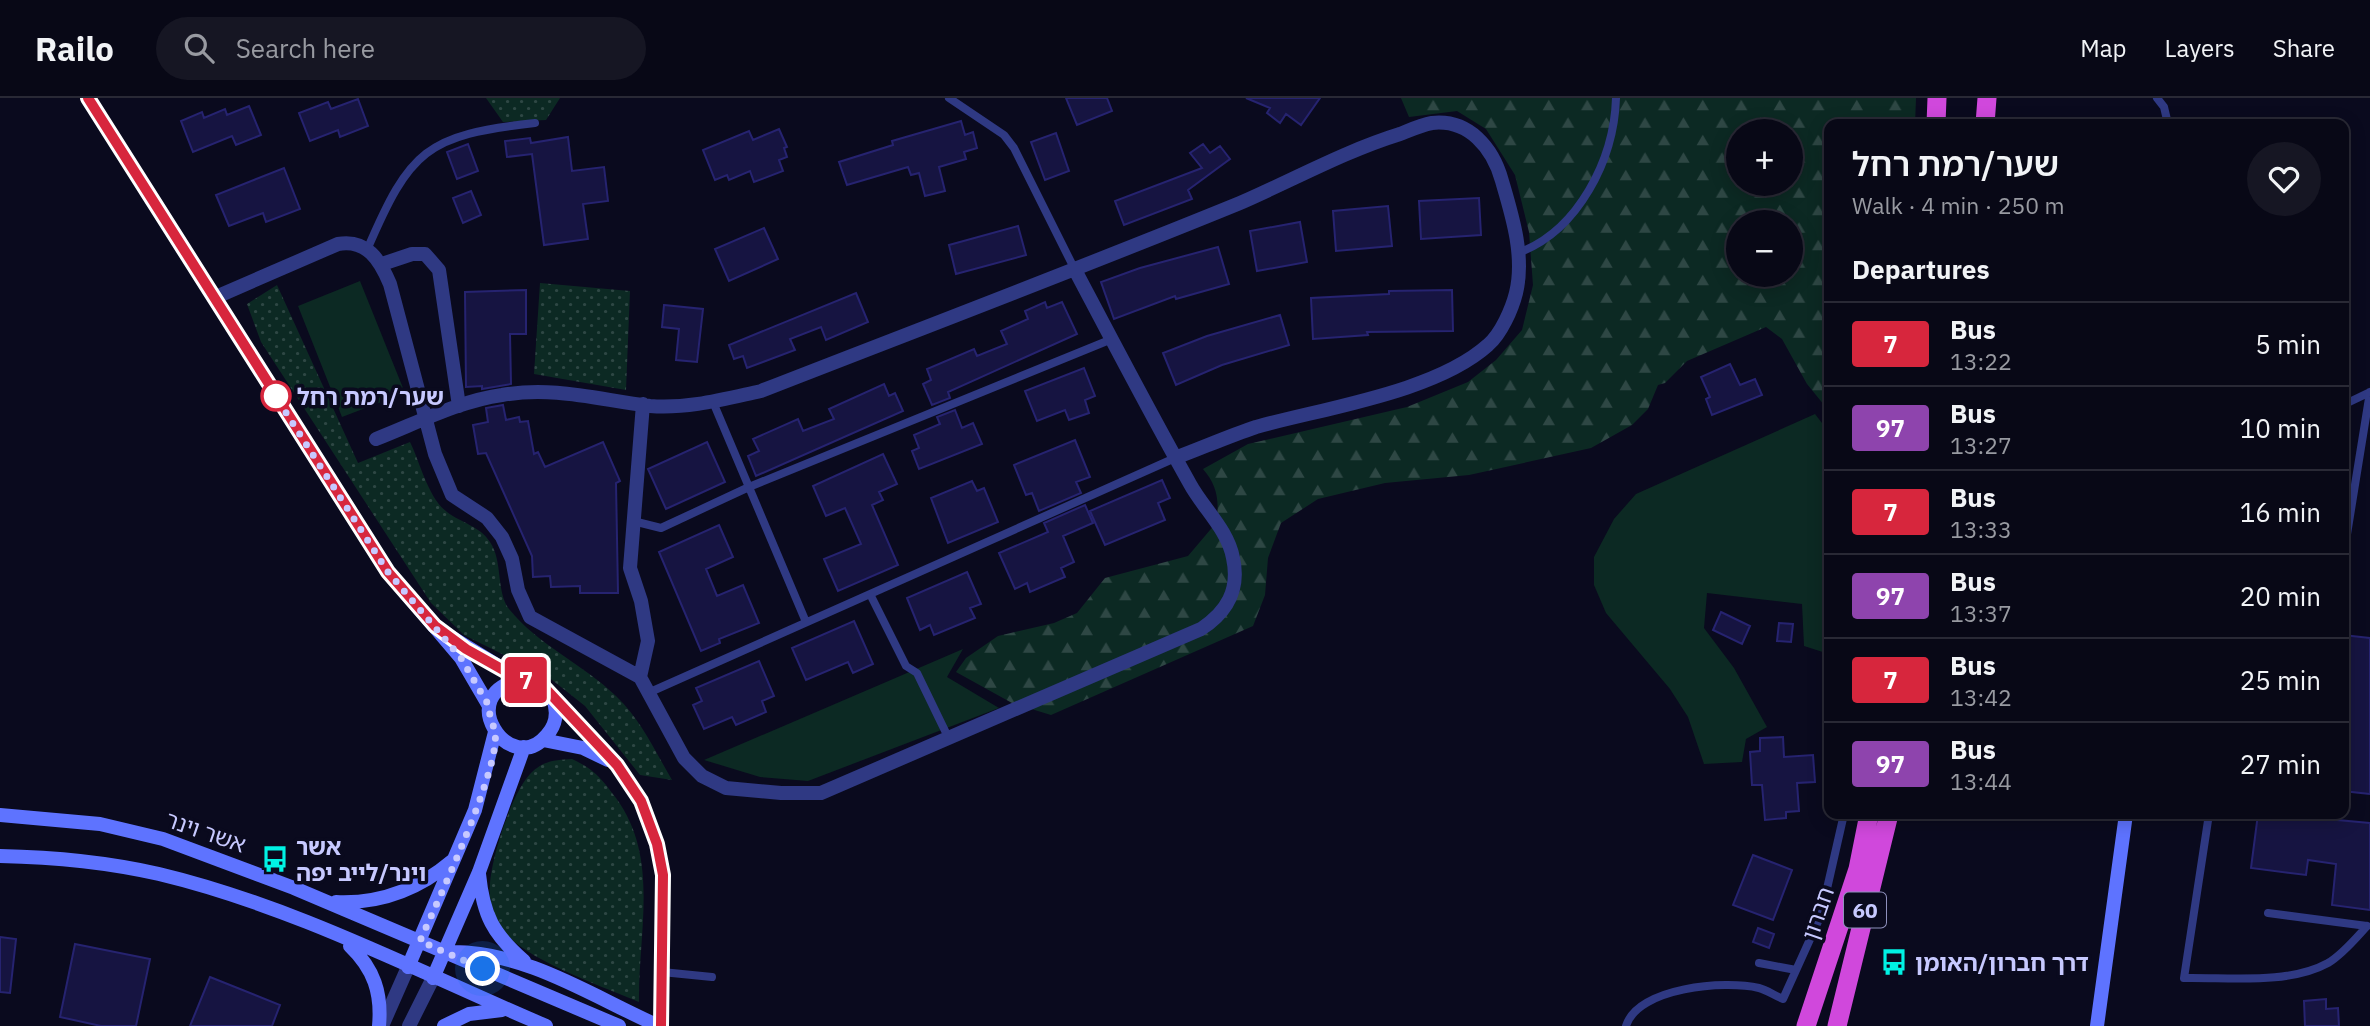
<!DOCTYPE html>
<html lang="en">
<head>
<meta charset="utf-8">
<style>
  body { margin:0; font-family:"IBM Plex Sans","Noto Sans Hebrew",sans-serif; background:#161623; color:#f1f3f6; height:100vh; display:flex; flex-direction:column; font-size:26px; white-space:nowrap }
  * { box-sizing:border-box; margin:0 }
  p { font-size:23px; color:#989aa1 }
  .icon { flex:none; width:38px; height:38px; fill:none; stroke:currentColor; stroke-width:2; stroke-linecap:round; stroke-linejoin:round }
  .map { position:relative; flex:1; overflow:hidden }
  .drawer { position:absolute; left:1824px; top:21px; width:525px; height:700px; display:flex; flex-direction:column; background:#080816; border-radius:14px; box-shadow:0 4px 18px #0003,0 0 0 2px #292935 }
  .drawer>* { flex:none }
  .badge { padding:0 14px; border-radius:5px; font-size:24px; line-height:46px }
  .buttons { position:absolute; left:1726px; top:21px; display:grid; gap:14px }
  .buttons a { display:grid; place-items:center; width:77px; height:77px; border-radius:50%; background:#080816; box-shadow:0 4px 18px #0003,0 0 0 2px #292935; font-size:35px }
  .you { position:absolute; width:35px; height:35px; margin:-18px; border:5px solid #fff; border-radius:50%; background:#1a73e8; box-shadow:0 0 0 10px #1a73e833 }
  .map>.badge { position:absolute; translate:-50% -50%; box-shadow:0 0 0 4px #fff }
  h2 { padding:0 28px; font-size:26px; line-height:63px }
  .round { display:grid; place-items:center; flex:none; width:74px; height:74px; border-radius:37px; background:#161623 }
  .summary { display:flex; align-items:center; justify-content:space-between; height:119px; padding:0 28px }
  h1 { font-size:33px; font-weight:600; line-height:52px }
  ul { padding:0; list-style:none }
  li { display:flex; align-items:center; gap:21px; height:84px; padding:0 28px; border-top:2px solid #292935 }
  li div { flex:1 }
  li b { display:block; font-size:26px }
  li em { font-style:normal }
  li .badge { min-width:77px; font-weight:700; text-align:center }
  header { display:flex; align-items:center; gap:42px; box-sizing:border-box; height:98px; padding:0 35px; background:#080816; border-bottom:2px solid #292935 }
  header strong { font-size:33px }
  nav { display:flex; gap:38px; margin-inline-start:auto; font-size:24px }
  .search { width:490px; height:63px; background:#161623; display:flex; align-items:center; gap:18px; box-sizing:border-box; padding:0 24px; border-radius:38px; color:#989aa1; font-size:26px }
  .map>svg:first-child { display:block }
</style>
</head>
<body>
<header>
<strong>Railo</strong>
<div class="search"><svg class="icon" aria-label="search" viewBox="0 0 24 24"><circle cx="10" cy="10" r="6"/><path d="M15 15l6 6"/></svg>Search here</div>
<nav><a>Map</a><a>Layers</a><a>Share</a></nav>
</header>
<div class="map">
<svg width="2370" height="928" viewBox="0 0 2370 928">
  <defs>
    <pattern id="forest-firs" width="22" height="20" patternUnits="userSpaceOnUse" patternTransform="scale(1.75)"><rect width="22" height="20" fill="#0c2923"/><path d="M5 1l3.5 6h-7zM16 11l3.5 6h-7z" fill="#2e4744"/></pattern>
    <pattern id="park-dots" width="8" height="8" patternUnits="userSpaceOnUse" patternTransform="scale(1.75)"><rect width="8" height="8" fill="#0c2923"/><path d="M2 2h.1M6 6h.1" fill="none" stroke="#2e4744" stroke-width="1.8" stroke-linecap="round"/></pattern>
  </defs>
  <rect width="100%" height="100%" fill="#0a0a1e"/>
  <path fill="#0c2923" d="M 360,183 L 405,295 L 342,319 L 298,208 Z
    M 1815,316 L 1829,334 L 1829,556 L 1804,548 L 1802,506 L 1707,495 L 1704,530 L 1734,570 L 1767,629 L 1746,641 L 1742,664 L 1704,666 L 1688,619 L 1670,591 L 1606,515 L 1594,487 L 1594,459 L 1614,421 L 1636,396 Z
    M 963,551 L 947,579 L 999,610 L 808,683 L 760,679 L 704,662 Z"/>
  <path fill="url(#forest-firs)" fill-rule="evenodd" d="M 1401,0 L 1916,0 L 1915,26 L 1829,26 L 1829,313 L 1807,286 L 1782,241 L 1766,229 L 1687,263 L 1665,285 L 1658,287 L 1648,311 L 1632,327 L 1591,350 L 1469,377 L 1385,385 L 1318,401 L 1281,425 L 1268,460 L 1265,497 L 1253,528 L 1051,617 L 1012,605 L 956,574 L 966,560 L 998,538 L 1054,525 L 1077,515 L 1105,480 L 1188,458 L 1216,425 C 1220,403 1217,387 1203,371 L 1248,346 L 1407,309 L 1468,284 L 1496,262 L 1522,232 L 1533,187 L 1529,134 L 1515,77 L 1486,31 L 1457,13 L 1409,19 ZM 1738,33 L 1790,33 L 1790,86 L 1738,86 ZM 1738,124 L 1790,124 L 1790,177 L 1738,177 Z"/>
  <path fill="url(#park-dots)" d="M 486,0 L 560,0 L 546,22 L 503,24 Z
    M 540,185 L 630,193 L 626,292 L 534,276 Z
    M 277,187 L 358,365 L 410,344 C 420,364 428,400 447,414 C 461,425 480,428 490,444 C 503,463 496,494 509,511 C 538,547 583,566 616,598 C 641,622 655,653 672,682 L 640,677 L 585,608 L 537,570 L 508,559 L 464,537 L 431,505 L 261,244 L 247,206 Z
    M 572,661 C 595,672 601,680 616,700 C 660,760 638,834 639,904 C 604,889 523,861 503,832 C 494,819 488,802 490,787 C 491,760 514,684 537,670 C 547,662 560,662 572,661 Z"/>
  <path fill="#161441" stroke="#262370" stroke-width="2" d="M 1066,0 L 1107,0 L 1112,13 L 1077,27 Z
    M 1246,0 L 1320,0 L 1301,27 L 1286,16 L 1280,25 L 1267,15 L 1270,10 Z
    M 358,1 L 368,28 L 340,39 L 338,32 L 310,43 L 299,15 L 328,4 L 331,11 Z
    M 249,8 L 261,37 L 236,47 L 232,38 L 193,54 L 181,23 L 202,14 L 204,20 L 225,11 L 227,17 Z
    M 961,23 L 965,37 L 973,34 L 977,50 L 964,54 L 966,61 L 939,69 L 945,93 L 925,98 L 919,75 L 911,77 L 908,69 L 847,87 L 839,64 L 893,47 L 892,43 Z
    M 779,31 L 787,49 L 784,50 L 787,59 L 779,62 L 783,73 L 754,84 L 750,73 L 729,82 L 727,77 L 715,82 L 703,52 L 749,33 L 753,42 Z
    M 1056,35 L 1069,73 L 1045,82 L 1031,44 Z
    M 568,39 L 572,73 L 604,69 L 608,103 L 583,106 L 588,141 L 544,147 L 532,56 L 507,59 L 505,43 L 530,40 L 531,45 Z
    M 468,46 L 478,73 L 457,81 L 447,54 Z
    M 1203,46 L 1210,55 L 1220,48 L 1230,61 L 1188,92 L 1192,101 L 1124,127 L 1115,103 L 1202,70 L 1190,55 Z
    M 284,70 L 300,111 L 266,124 L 263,115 L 229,128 L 216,97 Z
    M 471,93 L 481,117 L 463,125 L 453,100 Z
    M 1479,100 L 1481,137 L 1421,141 L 1419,103 Z
    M 1388,108 L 1392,148 L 1336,153 L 1333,113 Z
    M 1300,124 L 1307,164 L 1257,173 L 1250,133 Z
    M 1018,128 L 1026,157 L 956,176 L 949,147 Z
    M 764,130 L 778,161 L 729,183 L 715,151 Z
    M 1218,149 L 1229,186 L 1176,201 L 1175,198 L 1114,221 L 1101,184 L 1140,170 Z
    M 526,192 L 526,236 L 510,236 L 511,286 L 482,291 L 482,288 L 466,289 L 465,194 Z
    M 1452,192 L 1453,233 L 1367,234 L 1368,237 L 1313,241 L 1311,200 L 1389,196 L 1389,193 Z
    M 856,195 L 868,224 L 826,242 L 821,229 L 790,241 L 795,252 L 747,270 L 743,258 L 734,261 L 729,247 Z
    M 1045,204 L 1047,210 L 1062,204 L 1077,236 L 948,294 L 950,300 L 932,307 L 923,286 L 931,282 L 927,271 L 974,251 L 977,258 L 1007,246 L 1001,233 L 1028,221 L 1025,213 Z
    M 664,207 L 703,211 L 697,264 L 676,262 L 679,231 L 662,229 Z
    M 1280,217 L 1289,247 L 1222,267 L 1176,287 L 1163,255 L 1207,238 Z
    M 1730,266 L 1740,287 L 1755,281 L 1762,297 L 1712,317 L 1706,301 L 1710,299 L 1701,279 Z
    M 1084,270 L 1095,298 L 1085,302 L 1089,315 L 1069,322 L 1065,312 L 1037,323 L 1025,293 Z
    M 884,286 L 889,298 L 895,295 L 903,313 L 756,378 L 748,358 L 759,353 L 753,341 L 798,321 L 803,333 L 834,321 L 829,311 Z
    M 503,307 L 506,322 L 519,319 L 520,324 L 528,323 L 534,356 L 538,354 L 545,369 L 603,344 L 620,383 L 616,385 L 618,495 L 580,495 L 580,488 L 551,489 L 550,478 L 533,479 L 532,458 L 486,355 L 478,356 L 473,327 L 488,324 L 486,310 Z
    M 955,312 L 962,330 L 973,325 L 982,346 L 919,371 L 912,353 L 919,350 L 914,337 L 940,326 L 937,319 Z
    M 1075,342 L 1090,379 L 1076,384 L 1081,395 L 1039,413 L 1032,395 L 1026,397 L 1014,367 Z
    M 707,344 L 725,384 L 666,411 L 648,371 Z
    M 883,356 L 897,386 L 879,394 L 883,402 L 872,407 L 898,467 L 838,493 L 824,461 L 861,446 L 845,410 L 826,418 L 813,388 Z
    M 1162,382 L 1170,400 L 1158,405 L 1165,422 L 1105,447 L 1090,413 Z
    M 972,383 L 977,393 L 984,390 L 998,424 L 948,445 L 931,400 Z
    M 1085,407 L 1093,425 L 1063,438 L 1074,464 L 1061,470 L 1065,479 L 1030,494 L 1027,485 L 1015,491 L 999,455 L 1048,434 L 1044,425 Z
    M 719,427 L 733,459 L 706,471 L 717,498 L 743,487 L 759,525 L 719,541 L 720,545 L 701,553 L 659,454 Z
    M 967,474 L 981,506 L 970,510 L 975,520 L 934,537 L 930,527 L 920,532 L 907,500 Z
    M 1721,514 L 1750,528 L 1742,546 L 1713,532 Z
    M 854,523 L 873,566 L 853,575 L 848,564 L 806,582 L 792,550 Z
    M 1779,525 L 1793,526 L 1791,544 L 1777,543 Z
    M 2343,537 L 2370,540 L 2370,696 L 2343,693 Z
    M 759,563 L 774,598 L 762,603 L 766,614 L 736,627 L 732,619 L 704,631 L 693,607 L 702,603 L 696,590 Z
    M 1783,639 L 1784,659 L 1813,657 L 1815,684 L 1797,685 L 1799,713 L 1786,714 L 1786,720 L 1765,722 L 1762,687 L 1752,687 L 1750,654 L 1760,653 L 1760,640 Z
    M 2258,716 L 2328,716 L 2327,721 L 2370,725 L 2370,812 L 2332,807 L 2336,766 L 2308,762 L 2306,777 L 2251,770 Z
    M 1753,757 L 1792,772 L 1773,822 L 1733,807 Z
    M 1758,830 L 1774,836 L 1769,850 L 1753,844 Z
    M 0,839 L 16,841 L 10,895 L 0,894 Z
    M 75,846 L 150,861 L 136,928 L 101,928 L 60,919 Z
    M 210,879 L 280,907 L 272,928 L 190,928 Z
    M 2326,901 L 2326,911 L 2338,910 L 2339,928 L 2305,928 L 2304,903 Z"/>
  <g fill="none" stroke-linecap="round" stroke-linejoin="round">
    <path stroke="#2f3983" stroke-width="8" d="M 949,0 L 1004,37 L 1014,50 L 1074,170
      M 2157,0 L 2164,9 L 2168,26
      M 367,152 C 410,52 426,37 535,25
      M 1518,155 C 1578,133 1614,62 1616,0
      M 713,304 L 806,524
      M 2343,307 L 2370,294
      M 633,423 L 661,430 L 749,389 L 1112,241
      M 2343,461 L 2370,294
      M 870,496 L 906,568 L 917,575 L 949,641
      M 648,595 L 1175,360
      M 2209,716 L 2184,880 C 2228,879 2288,887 2328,865 C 2343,856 2356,840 2367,828
      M 2268,815 L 2367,828
      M 1759,865 L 1796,872
      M 662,874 L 712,879
      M 1626,928 C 1638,889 1725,882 1759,890 C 1767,892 1775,898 1783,901 L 1821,817 L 1844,716"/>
    <path stroke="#2f3983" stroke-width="14" d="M 382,166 L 412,156 L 425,156 L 439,172 L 459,308
      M 216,199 L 338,146 C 367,141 380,162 390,186 L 435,356 L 452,397 L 487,420 L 502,439 L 512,461 L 518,492 L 530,519 L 640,579 L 684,660 L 702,678 L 726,690 L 781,695 L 821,695 L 1201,531 C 1227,514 1240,492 1233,460 C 1228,432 1203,410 1190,386 C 1150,315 1112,242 1074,170
      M 376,341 C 417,325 459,303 502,297 C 555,288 599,302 650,308 C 688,311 724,301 761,293 C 920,231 1081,170 1240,105 C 1293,82 1345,53 1400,36 C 1410,32 1421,27 1432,25 C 1469,21 1493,50 1502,83 C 1512,117 1525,158 1516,195 C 1512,211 1501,236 1488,247 C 1436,294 1324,310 1256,329 C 1229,338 1202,350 1175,360
      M 640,579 L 648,543 L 641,503 L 630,470 L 643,306
      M 382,928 L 408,869
      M 409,928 L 433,880"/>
    <path stroke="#5e73ff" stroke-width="14" d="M 88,0 L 388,474 L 461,560 L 489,608
      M 451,539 L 521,582 L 543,588 L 617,667 L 641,703 L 657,746 L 663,777 L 661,928
      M 521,582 C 452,594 510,682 547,637 C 556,627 558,614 553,601
      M 543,642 L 583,650 L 608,662
      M 0,717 L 100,726 L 163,741 L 294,790 L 619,928
      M 0,758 C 54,759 106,764 159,776 C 293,808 419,874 546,928
      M 479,776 C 483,817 493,836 524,863
      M 336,804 C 380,806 419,791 452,763
      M 350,848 C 374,871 382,895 379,928
      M 453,854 C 528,854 593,899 659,928
      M 408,869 L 475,712 L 495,634
      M 433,880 L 479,774 L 524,649
      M 444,928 L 469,916 L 502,912
      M 2097,928 L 2126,716"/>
    <path stroke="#d048dc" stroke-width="19" d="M 1936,26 L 1937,0
      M 1985,26 L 1987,0
      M 1806,928 L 1858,771 L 1869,716
      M 1837,928 L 1889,716"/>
  </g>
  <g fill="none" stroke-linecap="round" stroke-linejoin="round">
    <defs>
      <path id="line" d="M 88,0 L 388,474 L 435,528 L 466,551 L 521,582 L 543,588 L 617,667 L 641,703 L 657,746 L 663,777 L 661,928"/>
    </defs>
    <use href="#line" stroke="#fff" stroke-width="16"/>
    <use href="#line" stroke="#d7263d" stroke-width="10"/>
    <path stroke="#c7c9ff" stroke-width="7" stroke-dasharray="0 12.6" d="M 276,298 L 274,296 L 388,474 L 461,560 L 489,608 C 489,619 493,625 495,634 C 501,670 437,804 420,843 L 483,871"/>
  </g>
  <defs>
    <symbol id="bus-bare" viewBox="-9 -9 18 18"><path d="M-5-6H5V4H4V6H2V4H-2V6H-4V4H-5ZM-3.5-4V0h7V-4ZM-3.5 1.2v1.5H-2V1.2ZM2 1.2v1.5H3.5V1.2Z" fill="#00f2e4" stroke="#0a0a1e" stroke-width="2.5" paint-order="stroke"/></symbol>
  </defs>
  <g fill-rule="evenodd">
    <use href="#bus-bare" x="256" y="742" width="38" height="38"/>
    <use href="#bus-bare" x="1875" y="845" width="38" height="38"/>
  </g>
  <circle fill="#fff" stroke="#d7263d" stroke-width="3.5" cx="276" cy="298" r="14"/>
  <g text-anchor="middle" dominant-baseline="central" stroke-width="7" stroke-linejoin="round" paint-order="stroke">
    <rect fill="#0a0a1e" stroke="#8e90bc" stroke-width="2" x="1844" y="794.5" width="42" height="35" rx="5"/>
    <g font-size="21" font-weight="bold" fill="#c7c9ff">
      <text x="1865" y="812">60</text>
    </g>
    <g font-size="23" font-weight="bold" fill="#c7c9ff" stroke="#0a0a1e" text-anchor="start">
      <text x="297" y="298">שער/רמת רחל</text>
    </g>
    <g font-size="23" fill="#c7c9ff" stroke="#0a0a1e">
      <text transform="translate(206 733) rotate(19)">אשר וינר</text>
      <text transform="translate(1817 815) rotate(-71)">חברון</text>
    </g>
    <g font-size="23" font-weight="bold" fill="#c7c9ff" stroke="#0a0a1e" text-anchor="start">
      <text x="296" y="748">אשר<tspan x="296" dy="26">וינר/לייב יפה</tspan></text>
      <text x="1915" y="864">דרך חברון/האומן</text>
    </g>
  </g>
</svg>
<div class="buttons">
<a>+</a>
<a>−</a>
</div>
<div class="you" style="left:483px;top:871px"></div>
<b class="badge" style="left:526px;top:582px;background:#d7263d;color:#fff">7</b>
<section class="drawer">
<div class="summary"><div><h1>שער/רמת רחל</h1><p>Walk · 4 min · 250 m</p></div><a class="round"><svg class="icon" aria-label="heart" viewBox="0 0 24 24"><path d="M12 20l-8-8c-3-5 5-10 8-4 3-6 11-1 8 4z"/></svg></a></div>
<h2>Departures</h2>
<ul>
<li><span class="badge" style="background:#d7263d;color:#fff">7</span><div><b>Bus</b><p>13:22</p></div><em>5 min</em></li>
<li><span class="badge" style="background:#8e44ad;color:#fff">97</span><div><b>Bus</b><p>13:27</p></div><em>10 min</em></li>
<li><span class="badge" style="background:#d7263d;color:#fff">7</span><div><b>Bus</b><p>13:33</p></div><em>16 min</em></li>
<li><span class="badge" style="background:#8e44ad;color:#fff">97</span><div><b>Bus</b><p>13:37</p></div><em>20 min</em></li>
<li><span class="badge" style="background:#d7263d;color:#fff">7</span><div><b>Bus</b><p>13:42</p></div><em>25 min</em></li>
<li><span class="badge" style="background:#8e44ad;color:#fff">97</span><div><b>Bus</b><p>13:44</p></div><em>27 min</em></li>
</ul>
</section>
</div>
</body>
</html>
